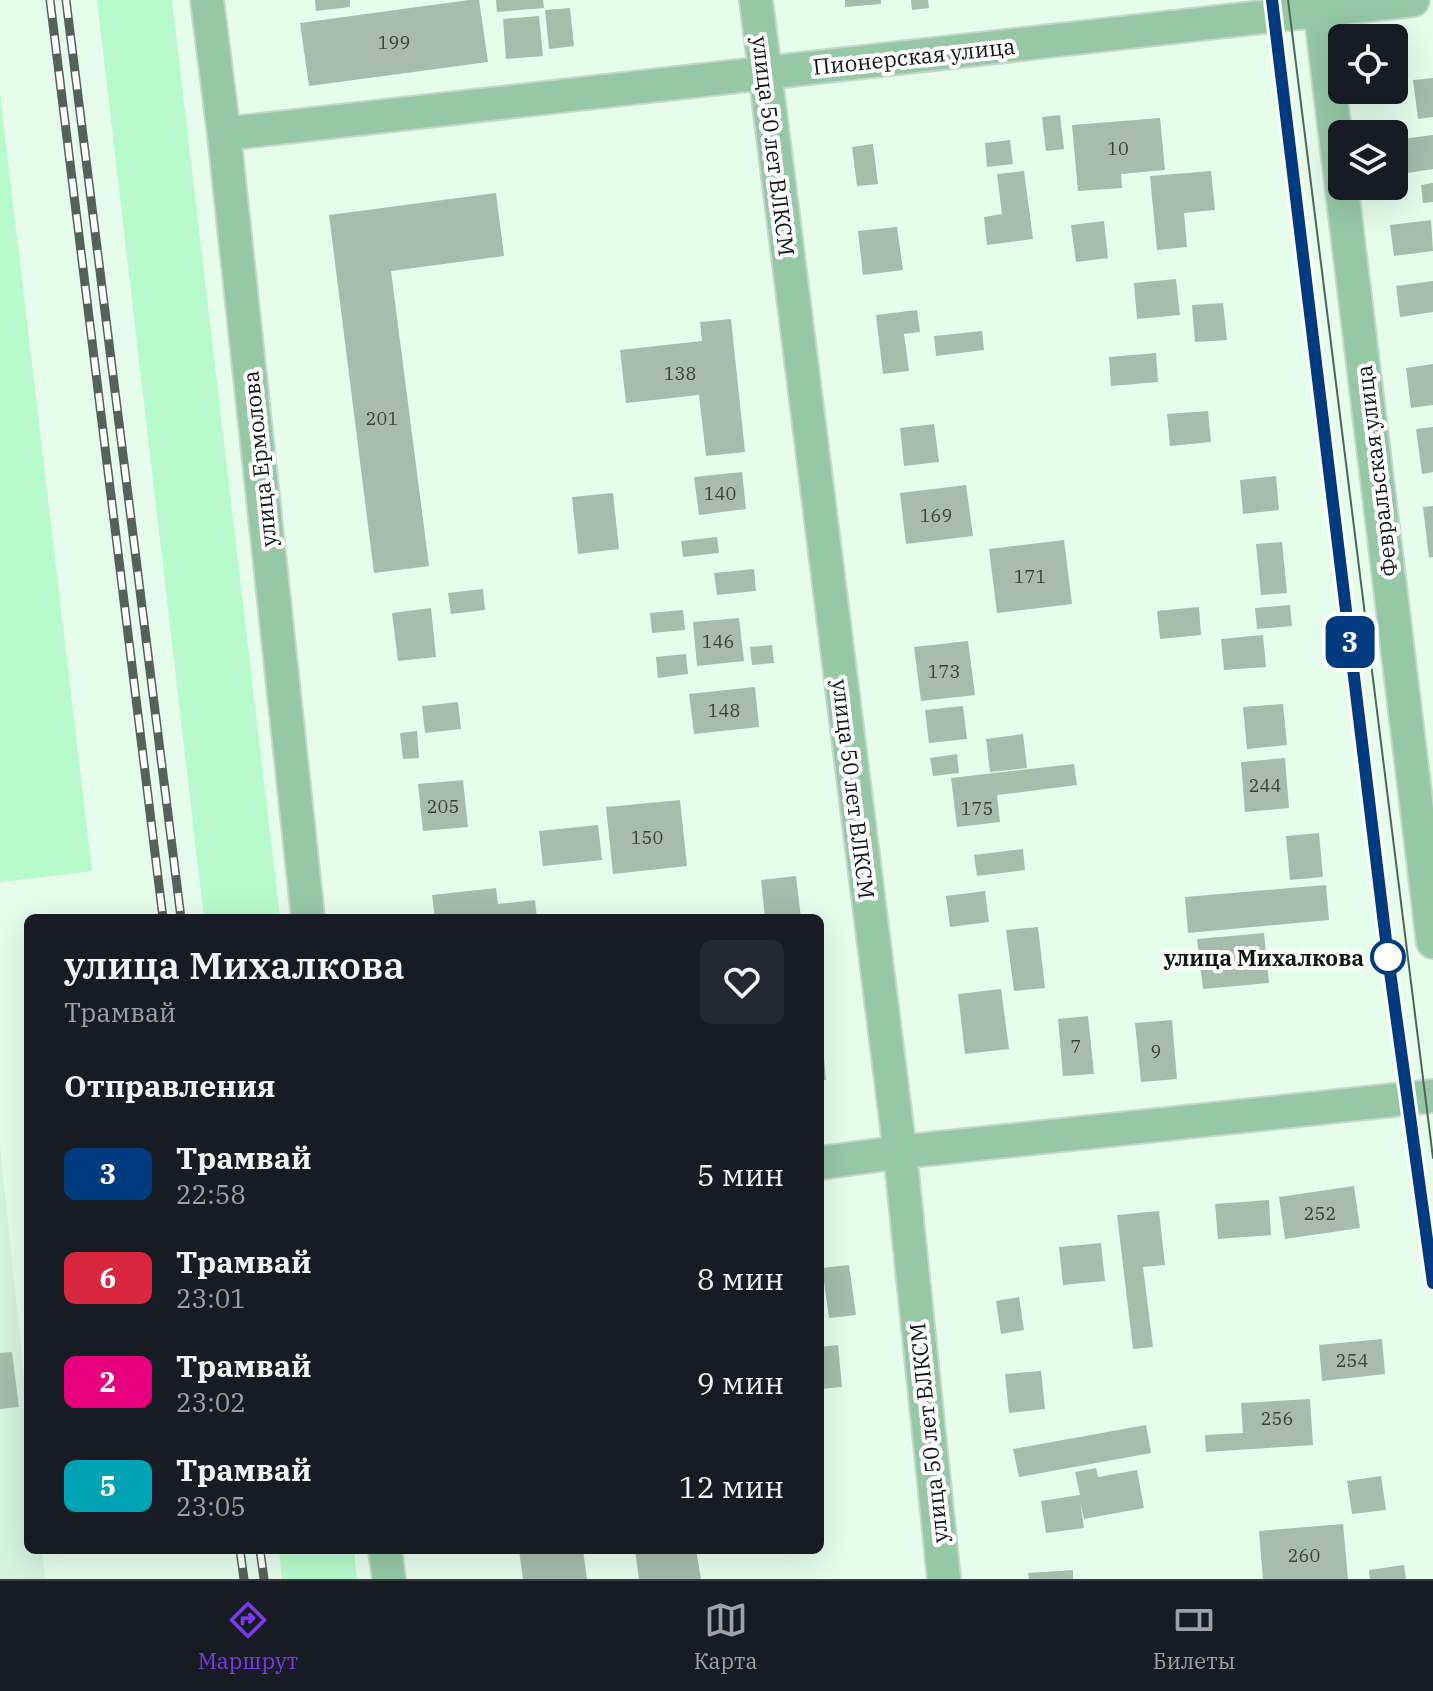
<!DOCTYPE html>
<html lang="ru">
<head>
<meta charset="utf-8">
<style>
  body { margin:0; font-family:"IBM Plex Serif",serif; background:#242831; color:#f1f3f6; height:100vh; display:flex; flex-direction:column; font-size:30px; white-space:nowrap }
  * { box-sizing:border-box; margin:0 }
  p { font-size:26px; color:#9ea1a6 }
  .icon { flex:none; width:44px; height:44px; fill:none; stroke:currentColor; stroke-width:2; stroke-linecap:round; stroke-linejoin:round }
  .map { position:relative; flex:1; overflow:hidden }
  .side { position:absolute; left:24px; top:914px; width:800px; height:640px; display:flex; flex-direction:column; background:#171b24; border-radius:12px; box-shadow:0 8px 32px #0002 }
  .side>* { flex:none }
  .badge { padding:0 16px; border-radius:12px; font-size:28px; line-height:52px }
  .controls { position:absolute; left:1328px; top:24px; display:grid; gap:16px }
  .controls a { display:grid; place-items:center; width:80px; height:80px; border-radius:12px; background:#171b24; box-shadow:0 8px 32px #0002; font-size:40px }
  .map>.badge { position:absolute; translate:-50% -50%; box-shadow:0 0 0 4px #fff }
  h2 { padding:0 40px; font-size:30px; line-height:72px }
  .round { display:grid; place-items:center; flex:none; width:84px; height:84px; border-radius:12px; background:#242831 }
  .overview { display:flex; align-items:center; justify-content:space-between; height:136px; padding:0 40px }
  h1 { font-size:38px; font-weight:600; line-height:60px }
  ul { padding:0; list-style:none }
  li { display:flex; align-items:center; gap:24px; height:104px; padding:0 40px }
  li div { flex:1 }
  li b { display:block; font-size:30px }
  li em { font-style:normal }
  li .badge { min-width:88px; font-weight:700; text-align:center }
  .tabs { display:flex; justify-content:space-around; align-items:center; height:112px; border-top:2px solid #363941; background:#171b24; font-size:22px; color:#9ea1a6 }
  .tabs a { display:grid; justify-items:center; gap:4px }
  .tabs .selected { color:#7c3aed }
  .map>svg:first-child { display:block }
</style>
</head>
<body>
<div class="map">
<svg width="1433" height="1579" viewBox="0 0 1433 1579">
  <rect width="100%" height="100%" fill="#e6fdec"/>
  <path fill="#d5f3de" d="M 0,1146 L 28,1415 L 28,1550 L 42,1550 L 45,1579 L 0,1579 Z"/>
  <path fill="#b7fbcd" d="M 97,0 L 172,0 L 280,918 L 204,918 Z
    M 0,94 L 92,871 L 0,882 Z
    M 279,1550 L 354,1550 L 357,1579 L 282,1579 Z"/>
  <path fill="#a7bcad" d="M 315,0 L 350,0 L 350,7 L 316,11 Z
    M 469,0 L 479,0 L 488,62 L 309,86 L 300,23 Z
    M 496,0 L 543,0 L 544,8 L 497,12 Z
    M 845,0 L 881,0 L 881,4 L 845,7 Z
    M 911,0 L 928,0 L 929,8 L 912,10 Z
    M 570,8 L 574,46 L 549,49 L 545,10 Z
    M 539,16 L 543,56 L 506,59 L 503,19 Z
    M 1433,78 L 1433,117 L 1418,119 L 1413,80 Z
    M 1060,115 L 1064,149 L 1046,151 L 1042,117 Z
    M 1160,118 L 1165,170 L 1121,174 L 1122,188 L 1078,191 L 1072,125 Z
    M 1433,135 L 1433,169 L 1394,175 L 1394,140 Z
    M 1010,140 L 1013,164 L 987,167 L 985,143 Z
    M 873,144 L 878,184 L 857,186 L 852,147 Z
    M 1024,171 L 1033,239 L 987,245 L 984,217 L 1002,214 L 997,174 Z
    M 1211,171 L 1215,210 L 1184,213 L 1187,247 L 1157,250 L 1150,176 Z
    M 1433,183 L 1433,202 L 1423,203 L 1421,185 Z
    M 496,193 L 504,256 L 391,271 L 429,566 L 374,573 L 329,215 Z
    M 1431,220 L 1433,251 L 1394,256 L 1390,225 Z
    M 1104,221 L 1108,258 L 1076,262 L 1071,225 Z
    M 897,227 L 903,270 L 863,275 L 858,231 Z
    M 1176,279 L 1180,315 L 1137,319 L 1134,283 Z
    M 1433,281 L 1433,312 L 1400,317 L 1396,286 Z
    M 1223,303 L 1227,340 L 1195,342 L 1192,305 Z
    M 917,310 L 920,332 L 904,334 L 909,371 L 883,374 L 876,315 Z
    M 731,319 L 745,452 L 706,456 L 699,395 L 626,403 L 620,350 L 702,341 L 700,322 Z
    M 982,331 L 984,350 L 936,356 L 934,336 Z
    M 1156,353 L 1158,382 L 1111,386 L 1109,357 Z
    M 1433,364 L 1433,405 L 1411,408 L 1406,368 Z
    M 1208,411 L 1211,442 L 1170,446 L 1167,414 Z
    M 934,424 L 939,462 L 904,466 L 900,428 Z
    M 1433,427 L 1433,472 L 1422,474 L 1416,429 Z
    M 742,472 L 746,509 L 699,515 L 694,477 Z
    M 1276,476 L 1279,510 L 1243,514 L 1240,480 Z
    M 966,485 L 973,536 L 906,544 L 900,493 Z
    M 613,493 L 619,549 L 578,554 L 572,497 Z
    M 1433,506 L 1433,557 L 1429,558 L 1423,507 Z
    M 717,537 L 719,553 L 683,557 L 681,541 Z
    M 1064,540 L 1072,604 L 997,613 L 989,549 Z
    M 1282,542 L 1287,593 L 1261,595 L 1256,544 Z
    M 754,569 L 756,591 L 717,595 L 714,573 Z
    M 483,589 L 485,610 L 451,614 L 448,593 Z
    M 1290,605 L 1292,626 L 1257,629 L 1255,608 Z
    M 1199,607 L 1201,635 L 1160,639 L 1157,611 Z
    M 431,608 L 436,657 L 398,661 L 392,613 Z
    M 683,610 L 685,630 L 652,633 L 650,613 Z
    M 739,618 L 744,661 L 697,666 L 693,622 Z
    M 1263,635 L 1266,667 L 1224,670 L 1221,639 Z
    M 968,641 L 975,695 L 921,701 L 914,647 Z
    M 772,645 L 774,663 L 752,665 L 750,647 Z
    M 686,654 L 688,674 L 658,678 L 656,657 Z
    M 755,687 L 759,727 L 694,734 L 689,694 Z
    M 458,702 L 461,729 L 425,733 L 422,706 Z
    M 1283,704 L 1287,745 L 1247,749 L 1243,707 Z
    M 963,706 L 967,739 L 929,743 L 925,710 Z
    M 417,731 L 419,758 L 403,759 L 400,733 Z
    M 1023,734 L 1027,768 L 990,772 L 986,739 Z
    M 957,754 L 959,773 L 933,776 L 930,758 Z
    M 1285,758 L 1289,808 L 1245,812 L 1241,762 Z
    M 1074,764 L 1077,785 L 997,795 L 1000,822 L 957,827 L 951,778 Z
    M 463,780 L 468,827 L 423,831 L 418,784 Z
    M 680,800 L 687,866 L 613,874 L 606,807 Z
    M 598,825 L 602,860 L 543,866 L 539,831 Z
    M 1319,833 L 1323,877 L 1290,880 L 1286,836 Z
    M 1023,849 L 1025,870 L 977,876 L 974,855 Z
    M 796,876 L 801,918 L 765,918 L 761,880 Z
    M 1326,885 L 1329,920 L 1188,933 L 1185,897 Z
    M 496,888 L 498,904 L 535,900 L 537,918 L 435,918 L 432,895 Z
    M 985,891 L 989,922 L 950,927 L 946,896 Z
    M 1038,927 L 1045,988 L 1014,991 L 1006,930 Z
    M 1264,933 L 1269,983 L 1203,989 L 1197,939 Z
    M 1001,989 L 1009,1049 L 965,1054 L 958,994 Z
    M 1088,1016 L 1094,1074 L 1063,1076 L 1058,1019 Z
    M 1172,1020 L 1177,1079 L 1141,1082 L 1135,1023 Z
    M 820,1058 L 824,1058 L 826,1080 L 820,1080 Z
    M 1354,1186 L 1360,1228 L 1285,1239 L 1279,1197 Z
    M 1269,1200 L 1271,1235 L 1218,1239 L 1215,1204 Z
    M 1159,1211 L 1165,1265 L 1143,1267 L 1153,1347 L 1133,1349 L 1117,1215 Z
    M 1101,1243 L 1105,1281 L 1063,1285 L 1059,1247 Z
    M 849,1265 L 856,1315 L 829,1318 L 822,1268 Z
    M 1019,1297 L 1024,1330 L 1001,1334 L 996,1301 Z
    M 1382,1339 L 1385,1374 L 1322,1381 L 1319,1345 Z
    M 838,1345 L 842,1387 L 820,1389 L 820,1347 Z
    M 12,1352 L 19,1407 L 0,1409 L 0,1353 Z
    M 1041,1371 L 1045,1409 L 1009,1413 L 1005,1374 Z
    M 1310,1399 L 1313,1445 L 1206,1452 L 1205,1435 L 1243,1433 L 1241,1403 Z
    M 1146,1425 L 1151,1453 L 1019,1477 L 1013,1449 Z
    M 1096,1468 L 1098,1477 L 1137,1470 L 1144,1508 L 1084,1519 L 1080,1502 L 1084,1528 L 1046,1533 L 1041,1501 L 1080,1495 L 1075,1472 Z
    M 1381,1476 L 1386,1510 L 1352,1514 L 1347,1481 Z
    M 1343,1524 L 1348,1579 L 1263,1579 L 1259,1531 Z
    M 519,1550 L 583,1550 L 587,1579 L 523,1579 Z
    M 635,1550 L 696,1550 L 701,1579 L 639,1579 Z
    M 1404,1565 L 1406,1579 L 1370,1579 L 1369,1570 Z
    M 1073,1570 L 1073,1579 L 1029,1579 L 1028,1573 Z"/>
  <g fill="none" stroke-linecap="round" stroke-linejoin="round">
    <defs>
      <path id="minor" d="M 207,0 L 224,134 L 308,918
        M 756,0 L 900,1152 L 944,1579
        M 1319,0 L 1433,942
        M 224,134 L 1413,0
        M 820,1163 L 900,1152 L 1433,1096
        M 385,1550 L 389,1579"/>
    </defs>
    <use href="#minor" stroke="#c4d8c9" stroke-width="36"/>
    <use href="#minor" stroke="#96c8a6" stroke-width="32"/>
    <path stroke="#556259" stroke-width="2" d="M 1272,0 L 1388,957 L 1433,1283
      M 1288,0 L 1433,1158"/>
    <defs>
      <path id="rail" d="M 50,0 L 163,918
        M 66,0 L 181,918
        M 240,1550 L 244,1579
        M 260,1550 L 264,1579"/>
    </defs>
    <use href="#rail" stroke="#556259" stroke-width="9"/>
    <use href="#rail" stroke="#fff" stroke-width="6" stroke-dasharray="18" stroke-linecap="butt"/>
  </g>
  <g fill="none" stroke-linecap="round" stroke-linejoin="round">
    <defs>
      <path id="line" d="M 1272,0 L 1388,957 L 1433,1283"/>
    </defs>
    <use href="#line" stroke="#fff" stroke-width="18"/>
    <use href="#line" stroke="#003b80" stroke-width="12"/>
  </g>
  <circle fill="#fff" stroke="#003b80" stroke-width="4" cx="1388" cy="957" r="16"/>
  <g text-anchor="middle" dominant-baseline="central" stroke-width="8" stroke-linejoin="round" paint-order="stroke">
    <g font-size="18" fill="#36413a">
      <text x="394" y="42">199</text>
      <text x="1118" y="148">10</text>
      <text x="680" y="373">138</text>
      <text x="382" y="418">201</text>
      <text x="720" y="493">140</text>
      <text x="936" y="515">169</text>
      <text x="1030" y="576">171</text>
      <text x="718" y="641">146</text>
      <text x="944" y="671">173</text>
      <text x="724" y="710">148</text>
      <text x="1265" y="785">244</text>
      <text x="443" y="806">205</text>
      <text x="977" y="808">175</text>
      <text x="647" y="837">150</text>
      <text x="1076" y="1046">7</text>
      <text x="1156" y="1051">9</text>
      <text x="1320" y="1213">252</text>
      <text x="1352" y="1360">254</text>
      <text x="1277" y="1418">256</text>
      <text x="1304" y="1555">260</text>
    </g>
    <g font-size="22" fill="#101813" stroke="#fff">
      <text transform="translate(914 56) rotate(-6)">Пионерская улица</text>
      <text transform="translate(774 146) rotate(83)">улица 50 лет ВЛКСМ</text>
      <text transform="translate(259 459) rotate(-96)">улица Ермолова</text>
      <text transform="translate(1376 471) rotate(-97)">Февральская улица</text>
      <text transform="translate(854 789) rotate(83)">улица 50 лет ВЛКСМ</text>
      <text transform="translate(928 1433) rotate(-96)">улица 50 лет ВЛКСМ</text>
    </g>
    <g font-size="22" font-weight="bold" fill="#101813" stroke="#fff" text-anchor="end">
      <text x="1364" y="957">улица Михалкова</text>
    </g>
  </g>
</svg>
<div class="controls">
<a><svg class="icon" aria-label="locate" viewBox="0 0 24 24"><circle cx="12" cy="12" r="6"/><path d="M12 2v4M12 18v4M2 12h4M18 12h4"/></svg></a>
<a><svg class="icon" aria-label="layers" viewBox="0 0 24 24"><path d="M12 4l9 5-9 5-9-5zM3 14l9 5 9-5"/></svg></a>
</div>
<b class="badge" style="left:1350px;top:642px;background:#003b80;color:#fff">3</b>
<section class="side">
<div class="overview"><div><h1>улица Михалкова</h1><p>Трамвай</p></div><a class="round"><svg class="icon" aria-label="heart" viewBox="0 0 24 24"><path d="M12 20l-8-8c-3-5 5-10 8-4 3-6 11-1 8 4z"/></svg></a></div>
<h2>Отправления</h2>
<ul>
<li><span class="badge" style="background:#003b80;color:#fff">3</span><div><b>Трамвай</b><p>22:58</p></div><em>5 мин</em></li>
<li><span class="badge" style="background:#d7263d;color:#fff">6</span><div><b>Трамвай</b><p>23:01</p></div><em>8 мин</em></li>
<li><span class="badge" style="background:#e6007e;color:#fff">2</span><div><b>Трамвай</b><p>23:02</p></div><em>9 мин</em></li>
<li><span class="badge" style="background:#00a3b4;color:#fff">5</span><div><b>Трамвай</b><p>23:05</p></div><em>12 мин</em></li>
</ul>
</section>
</div>
<nav class="tabs">
<a class="selected"><svg class="icon" aria-label="directions" viewBox="0 0 24 24"><path d="M12 3l9 9-9 9-9-9zM9 14v-3h6M13 9l2 2-2 2"/></svg>Маршрут</a>
<a><svg class="icon" aria-label="map" viewBox="0 0 24 24"><path d="M3 6l6-2 6 2 6-2v14l-6 2-6-2-6 2zM9 4v14M15 6v14"/></svg>Карта</a>
<a><svg class="icon" aria-label="tickets" viewBox="0 0 24 24"><path d="M3 7h18v10H3zM15 7v10"/></svg>Билеты</a>
</nav>
</body>
</html>
